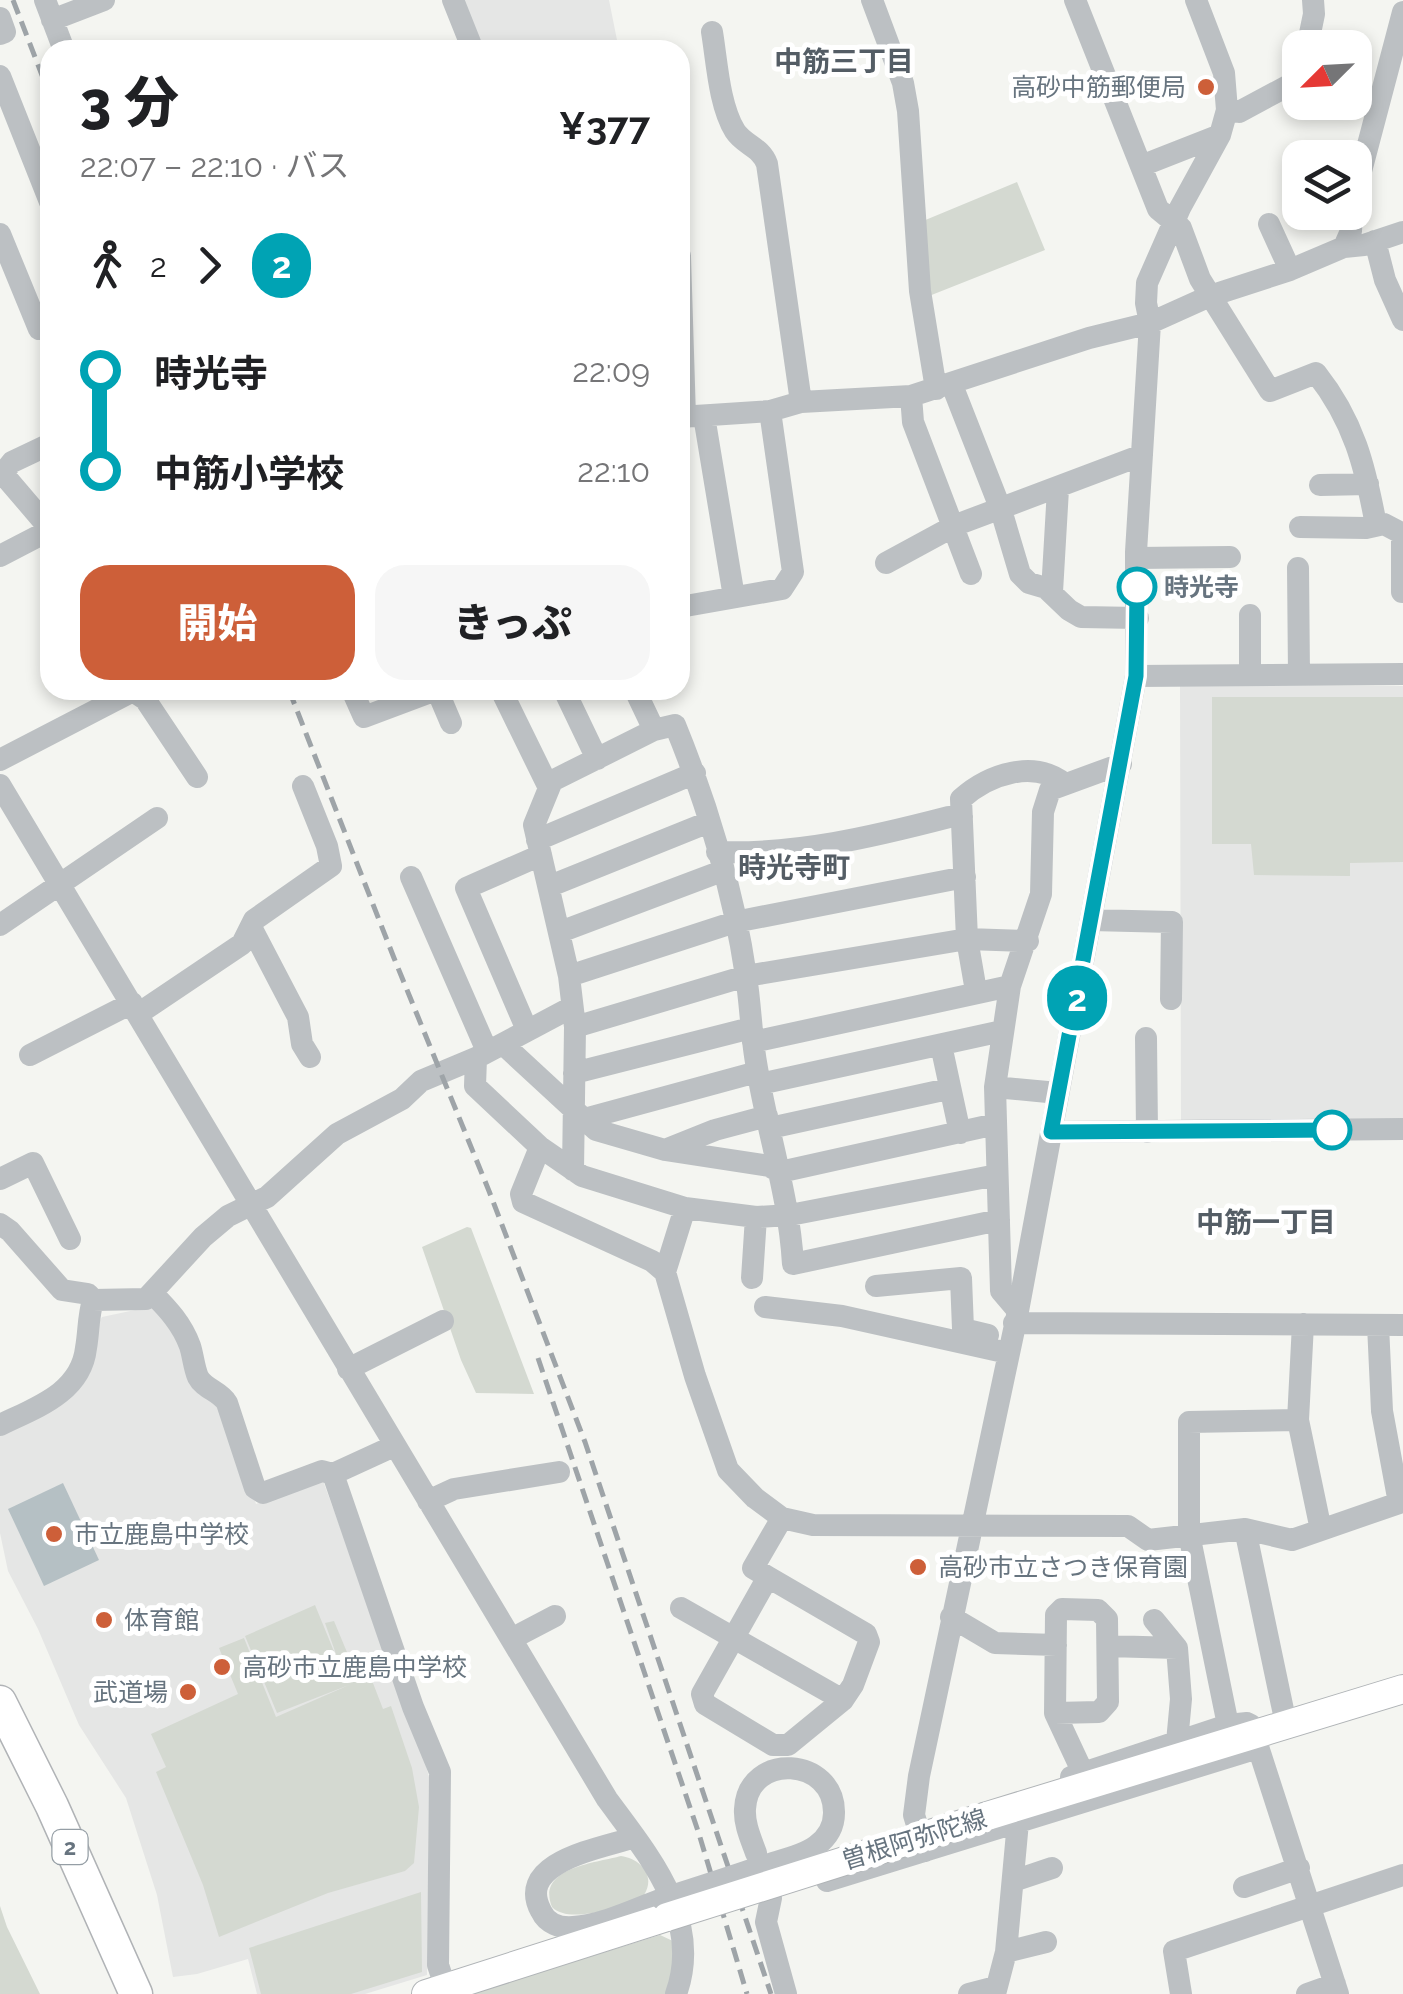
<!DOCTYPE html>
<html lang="ja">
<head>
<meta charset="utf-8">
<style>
  body { margin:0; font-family:Raleway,"Noto Sans JP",sans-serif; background:#f6f6f6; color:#202124; height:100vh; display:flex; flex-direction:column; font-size:38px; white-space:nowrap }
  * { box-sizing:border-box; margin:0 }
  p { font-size:32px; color:#757577 }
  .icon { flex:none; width:55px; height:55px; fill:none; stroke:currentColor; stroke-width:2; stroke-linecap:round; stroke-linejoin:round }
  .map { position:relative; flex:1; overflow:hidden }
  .side { position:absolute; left:40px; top:40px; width:650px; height:660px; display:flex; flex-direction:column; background:#fff; border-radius:30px; box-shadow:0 5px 15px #0003 }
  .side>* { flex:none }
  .badge { padding:0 20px; border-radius:32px; font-size:35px; line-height:65px }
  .needle { width:65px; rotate:246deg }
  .controls { position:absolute; left:1282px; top:30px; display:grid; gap:20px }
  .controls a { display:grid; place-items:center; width:90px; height:90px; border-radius:20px; background:#fff; box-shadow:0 5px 15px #0003; font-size:50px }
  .map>.badge { position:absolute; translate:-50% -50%; box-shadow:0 0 0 5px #fff }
  .legs { display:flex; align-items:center; gap:15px; height:110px; padding:0 40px; font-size:32px }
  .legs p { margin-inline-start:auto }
  .head { display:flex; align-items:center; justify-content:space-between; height:170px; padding:0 40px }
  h1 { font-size:55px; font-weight:800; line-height:75px }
  .cta { display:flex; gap:20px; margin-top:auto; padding:20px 40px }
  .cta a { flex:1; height:115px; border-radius:30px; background:#cd5f39; color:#fff; font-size:40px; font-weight:800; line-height:115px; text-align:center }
  .cta a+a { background:#f6f6f6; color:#202124 }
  ul { padding:0 40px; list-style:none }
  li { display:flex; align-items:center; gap:35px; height:100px; font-size:38px }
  li i { display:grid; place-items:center; width:15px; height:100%; margin:0 12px; background:currentColor }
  li i::after { content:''; width:25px; height:25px; margin:-12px; border:8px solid; border-radius:50%; background:#fff }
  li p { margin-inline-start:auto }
  li:first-child i { background:linear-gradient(#0000 50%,currentColor 0) }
  li:last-child i { background:linear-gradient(currentColor 50%,#0000 0) }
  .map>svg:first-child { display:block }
</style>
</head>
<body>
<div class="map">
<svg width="1403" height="1994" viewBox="0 0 1403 1994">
  <rect width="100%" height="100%" fill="#f4f5f1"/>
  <path fill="#e5e6e5" d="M 461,0 L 609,0 L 619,50 L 481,50 Z
    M 1180,685 L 1403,686 L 1403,1120 L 1181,1121 Z
    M 149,1307 L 158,1307 L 220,1402 L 256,1504 L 322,1478 L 422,1751 L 429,1777 L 427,1975 L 365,1994 L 257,1994 L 248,1959 L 197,1974 L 173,1977 L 157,1895 L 126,1798 L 79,1725 L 38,1629 L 8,1571 L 0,1533 L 0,1434 L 44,1412 L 102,1317 Z"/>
  <path fill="#d4d9d1" d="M 1017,182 L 1045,250 L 929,296 L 923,221 Z
    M 1212,697 L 1403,697 L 1403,862 L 1350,863 L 1350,876 L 1254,875 L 1251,844 L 1212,844 Z
    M 467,1227 L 471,1228 L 534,1394 L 476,1393 L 461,1360 L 422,1247 Z
    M 315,1605 L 342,1671 L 325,1623 L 334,1621 L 349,1657 L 361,1652 L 383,1709 L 391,1706 L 412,1768 L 419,1807 L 414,1863 L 405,1871 L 328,1893 L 219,1937 L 203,1885 L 156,1772 L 166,1767 L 151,1734 L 238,1694 L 219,1648 L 244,1638 L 276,1717 L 349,1685 L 277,1713 L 245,1636 Z
    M 621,1856 C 641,1859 656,1876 644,1895 C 623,1907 569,1925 552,1907 C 536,1868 595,1863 621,1856 Z
    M 421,1892 L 422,1972 L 351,1994 L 261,1994 L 249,1948 Z
    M 0,1906 L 7,1927 L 40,1994 L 0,1994 Z
    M 660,1935 L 675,1942 L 675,1967 L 666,1994 L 469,1994 Z"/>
  <path fill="#b5c0c4" d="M 63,1483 L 99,1560 L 44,1586 L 8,1509 Z"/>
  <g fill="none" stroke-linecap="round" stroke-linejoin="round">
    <defs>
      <path id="major" d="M 987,1816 L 1403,1689
        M 426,1994 L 667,1917"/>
      <path id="highway" d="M 0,1702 L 52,1806 L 136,1994"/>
    </defs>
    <use href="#major" stroke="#b0b4b7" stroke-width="30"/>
    <use href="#highway" stroke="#b0b3b6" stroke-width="35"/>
    <path stroke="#bcc0c3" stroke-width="22" d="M 45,0 L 64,50
      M 453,0 L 473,50
      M 872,0 L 903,83 L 908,111 L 920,291 L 936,389
      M 1075,0 L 1158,209 L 1181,228 L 1200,279 L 1270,391 L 1316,373 C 1354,421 1365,466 1376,525
      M 0,18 L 5,32 L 0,34
      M 52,20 L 104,0
      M 712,32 C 717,62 719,105 735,131 C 744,145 761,147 767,164 L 801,402
      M 1307,48 L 1314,14 L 1313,0
      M 0,76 L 50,202
      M 1227,110 L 1239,112 L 1295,82 L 1300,67
      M 1141,166 L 1220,135
      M 1355,194 L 1403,12
      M 1269,224 L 1290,270
      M 0,234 L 39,329 L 50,322
      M 1375,241 L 1385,280 L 1403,320
      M 1344,247 L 1351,231 L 1352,212
      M 680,256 L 685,417
      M 952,385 L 1001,510 L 1020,574 L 1029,583 L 1046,588 L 1069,610 L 1081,617 L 1138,618
      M 911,396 L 913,422 L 971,574
      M 704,416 L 734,597
      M 680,417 L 770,411 L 801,402 L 911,396 L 1089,338 L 1150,323 L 1210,296 L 1290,270 L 1344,247 L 1364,245 L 1403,232
      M 3,474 L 50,529
      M 0,477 L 12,462 L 50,444
      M 1320,485 L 1368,484
      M 1300,527 L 1366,528 L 1384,524 L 1403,534
      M 1402,534 L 1402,592
      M 0,556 L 50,530
      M 1136,558 L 1230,557
      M 886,563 L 956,525 L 1142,455
      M 1298,568 L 1299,675
      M 1052,592 L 1058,489
      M 680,607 L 782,589 L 793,572 L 770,411
      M 1250,615 L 1250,675
      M 1136,676 L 1403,674
      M 352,690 L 364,717 L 436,690
      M 437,690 L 451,723
      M 501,690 L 549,788
      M 564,690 L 597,759
      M 635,690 L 654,730
      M 0,760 L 133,691 L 145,699 L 197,777
      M 0,785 L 607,1799 C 649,1856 703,1919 676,1994
      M 537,840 L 695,773
      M 717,852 C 796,855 872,837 949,817 L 962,817
      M 411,877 L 487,1051
      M 550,886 L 709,822
      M 1091,920 L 1172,922 L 1171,999
      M 0,925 L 157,818
      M 251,927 L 298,1017 L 302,1044 L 310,1057
      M 560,932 L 722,871
      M 569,976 L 735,922 L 965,877
      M 976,991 L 967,939 L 961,799 C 989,774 1034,759 1065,784
      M 572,1007 L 476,1058 L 475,1086 L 540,1147 L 582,1176 L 685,1208 L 756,1217 L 790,1215 L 997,1175
      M 138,1014 L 242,944 L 254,920 L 331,866 L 327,846 L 303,786
      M 575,1027 L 746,976 L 967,939 L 1028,941
      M 527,1030 L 466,888 L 541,855
      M 1146,1038 L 1147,1132
      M 753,1042 L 1010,986
      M 504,1045 L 596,1130 L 665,1150 L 769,1166 L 780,1172 L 996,1124
      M 941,1045 L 960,1133
      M 30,1055 L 132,1003
      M 574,1073 L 751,1028
      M 760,1084 L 1002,1031
      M 995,1087 L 1058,1093
      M 584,1119 L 757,1072
      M 770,1128 L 948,1089
      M 1051,1132 L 1403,1129
      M 540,1147 L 521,1194 L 523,1202 L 652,1261 L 665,1272 L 695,1376 L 728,1470 L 755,1498 L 782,1518 L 813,1525 L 1128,1526 L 1148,1540 L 1245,1529 L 1292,1540 L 1399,1503 L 1382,1411 L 1378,1325
      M 665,1150 L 715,1130 L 767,1116
      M 573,1170 L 575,1027 L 569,976 L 534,825 L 552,781 L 654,730 L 675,725 C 707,803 734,893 746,976 C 751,1007 751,1037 757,1068 C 768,1135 789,1196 793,1264 L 999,1220
      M 0,1179 L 33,1163 L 70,1239
      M 0,1224 L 10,1231 L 62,1290 L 88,1294 L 93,1300
      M 665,1272 L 685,1208
      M 752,1278 L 756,1217
      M 876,1286 L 961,1278 L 963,1329 L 988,1335
      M 152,1293 C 168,1309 182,1324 190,1346 C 193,1355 194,1368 198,1377 C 204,1389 220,1391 227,1403 L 255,1488 L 263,1493 L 322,1471 L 333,1474
      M 765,1307 L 842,1316 L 1008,1353
      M 1018,1311 L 1001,1291 L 995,1087 L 1010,986 L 1041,894 L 1043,812 L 1050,790 L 1121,764
      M 1014,1323 L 1403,1325
      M 1303,1324 L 1298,1420 L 1321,1530
      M 348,1369 L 443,1321
      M 0,1425 C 35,1408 81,1393 86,1348 C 89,1331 88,1317 93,1300 L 146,1299 L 203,1237 L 228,1216 L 267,1197 L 337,1134 L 402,1099 L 421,1081 L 476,1058
      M 394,1446 L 333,1474 L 413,1707 L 440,1772 L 438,1965 L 441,1974
      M 428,1501 L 454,1489 L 559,1472
      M 1245,1529 L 1286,1724
      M 768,1577 L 702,1694 L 705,1704 L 773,1745 L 788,1745 L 843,1700 L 853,1685 L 869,1642 L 866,1634 L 768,1577 L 753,1568 L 782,1518
      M 681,1608 L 843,1700
      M 951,1617 L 995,1643 L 1056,1645
      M 1154,1620 L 1177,1648 L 1181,1699 L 1177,1742
      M 511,1639 L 555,1616
      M 1108,1646 L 1177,1648
      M 1055,1713 L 1099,1712 L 1108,1702 L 1107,1619 L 1098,1610 L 1062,1609 L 1056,1615 L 1055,1713 L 1083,1773
      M 1228,1725 L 1189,1534 L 1189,1422 L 1298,1420
      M 1071,1777 L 1228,1725 L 1247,1723 L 1251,1725 L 1338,1994
      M 635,1837 C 604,1848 514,1861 541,1911 C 547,1924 560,1928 573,1927 C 603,1925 635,1909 662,1899
      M 925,1851 L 914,1815 L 919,1776 L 1018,1311 L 1136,676 L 1136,552 L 1150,323 L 1146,303 L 1147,283 L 1180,208 L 1220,135 L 1227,110 L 1224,73 L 1196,0
      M 762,1871 L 771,1898 L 766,1922 L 786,1994
      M 827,1881 L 1258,1748
      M 1013,1881 L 1052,1868
      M 1244,1887 L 1299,1868
      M 1006,1952 L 1046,1942
      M 969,1994 L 996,1987
      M 995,1994 L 1006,1952 L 1018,1822
      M 1181,1994 L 1174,1951 L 1403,1875
      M 1307,1994 L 1335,1984"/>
    <use href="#major" stroke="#fff" stroke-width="28"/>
    <use href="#highway" stroke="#fff" stroke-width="32"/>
    <path stroke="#9ea4a8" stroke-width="5" stroke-dasharray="15 8" stroke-linecap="butt" d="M 13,0 L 50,96
      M 289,690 L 394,958 L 489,1191 L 585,1442 L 771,1994
      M 538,1358 L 699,1834 L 747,1994"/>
    <defs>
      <path id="major-bridge" d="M 667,1917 L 987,1816"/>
    </defs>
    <use href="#major-bridge" stroke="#b0b4b7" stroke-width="30" stroke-linecap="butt"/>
    <path stroke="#bcc0c3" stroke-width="22" d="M 662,1899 C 697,1888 731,1877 766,1865 C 782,1860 802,1856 816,1846 C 827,1838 834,1827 834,1813 C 835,1757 748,1751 745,1809 C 744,1824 751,1839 756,1853"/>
    <use href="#major-bridge" stroke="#fff" stroke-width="28"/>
  </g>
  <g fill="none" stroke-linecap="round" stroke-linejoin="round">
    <defs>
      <path id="line-1" d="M 1137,587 L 1136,676 L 1051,1132 L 1332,1130"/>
    </defs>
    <use href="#line-1" stroke="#fff" stroke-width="22"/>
    <use href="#line-1" stroke="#00a3b4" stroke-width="15"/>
  </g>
  <g fill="#cd5f39" stroke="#fff" stroke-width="4">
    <circle cx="1206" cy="87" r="10"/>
    <circle cx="54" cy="1534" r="10"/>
    <circle cx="918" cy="1567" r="10"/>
    <circle cx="104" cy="1620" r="10"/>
    <circle cx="222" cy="1667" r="10"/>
    <circle cx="188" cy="1692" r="10"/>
  </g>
  <g fill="#fff" stroke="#00a3b4" stroke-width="5">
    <circle cx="1137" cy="587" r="18"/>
    <circle cx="1332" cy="1130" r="18"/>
  </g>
  <g text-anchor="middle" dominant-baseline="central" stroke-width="10" stroke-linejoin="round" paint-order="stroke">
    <rect fill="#fff" stroke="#959ea5" stroke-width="2.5" x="52.5" y="1830" width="35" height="34" rx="8"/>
    <g font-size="22" font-weight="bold" fill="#67747f">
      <text x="70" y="1847">2</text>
    </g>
    <g font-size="25" fill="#67747f" stroke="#fff" text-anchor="start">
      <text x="1186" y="87" text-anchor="end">高砂中筋郵便局</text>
      <text x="74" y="1534">市立鹿島中学校</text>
      <text x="938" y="1567">高砂市立さつき保育園</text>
      <text x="124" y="1620">体育館</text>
      <text x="242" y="1667">高砂市立鹿島中学校</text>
      <text x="168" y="1692" text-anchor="end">武道場</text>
    </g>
    <g font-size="25" font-weight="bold" fill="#67747f" stroke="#fff" text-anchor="start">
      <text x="1164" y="587">時光寺</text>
    </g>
    <g font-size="25" fill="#67747f" stroke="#fff">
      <text transform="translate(914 1839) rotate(-17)">曽根阿弥陀線</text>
    </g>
    <g font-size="28" font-weight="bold" fill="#545d65" stroke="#fff">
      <text x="844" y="61">中筋三丁目</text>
      <text x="794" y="867">時光寺町</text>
      <text x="1266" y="1222">中筋一丁目</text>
    </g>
  </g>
</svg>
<div class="controls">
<a><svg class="needle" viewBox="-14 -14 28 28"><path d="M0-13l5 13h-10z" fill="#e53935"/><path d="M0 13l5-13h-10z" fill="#757577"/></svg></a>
<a><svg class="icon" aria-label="layers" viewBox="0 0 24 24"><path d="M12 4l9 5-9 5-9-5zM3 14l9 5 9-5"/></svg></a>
</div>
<b class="badge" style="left:1077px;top:998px;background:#00a3b4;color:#fff">2</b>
<section class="side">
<div class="head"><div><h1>3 分</h1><p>22:07 – 22:10 · バス</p></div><b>¥377</b></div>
<div class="legs"><svg class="icon" aria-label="walk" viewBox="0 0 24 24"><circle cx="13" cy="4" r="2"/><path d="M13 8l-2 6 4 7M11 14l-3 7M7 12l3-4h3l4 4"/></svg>2<svg class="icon" aria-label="forward" viewBox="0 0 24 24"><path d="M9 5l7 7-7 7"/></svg><b class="badge" style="background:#00a3b4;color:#fff">2</b></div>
<ul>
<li><i style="color:#00a3b4"></i><b>時光寺</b><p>22:09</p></li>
<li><i style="color:#00a3b4"></i><b>中筋小学校</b><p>22:10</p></li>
</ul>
<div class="cta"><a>開始</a><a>きっぷ</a></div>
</section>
</div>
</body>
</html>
